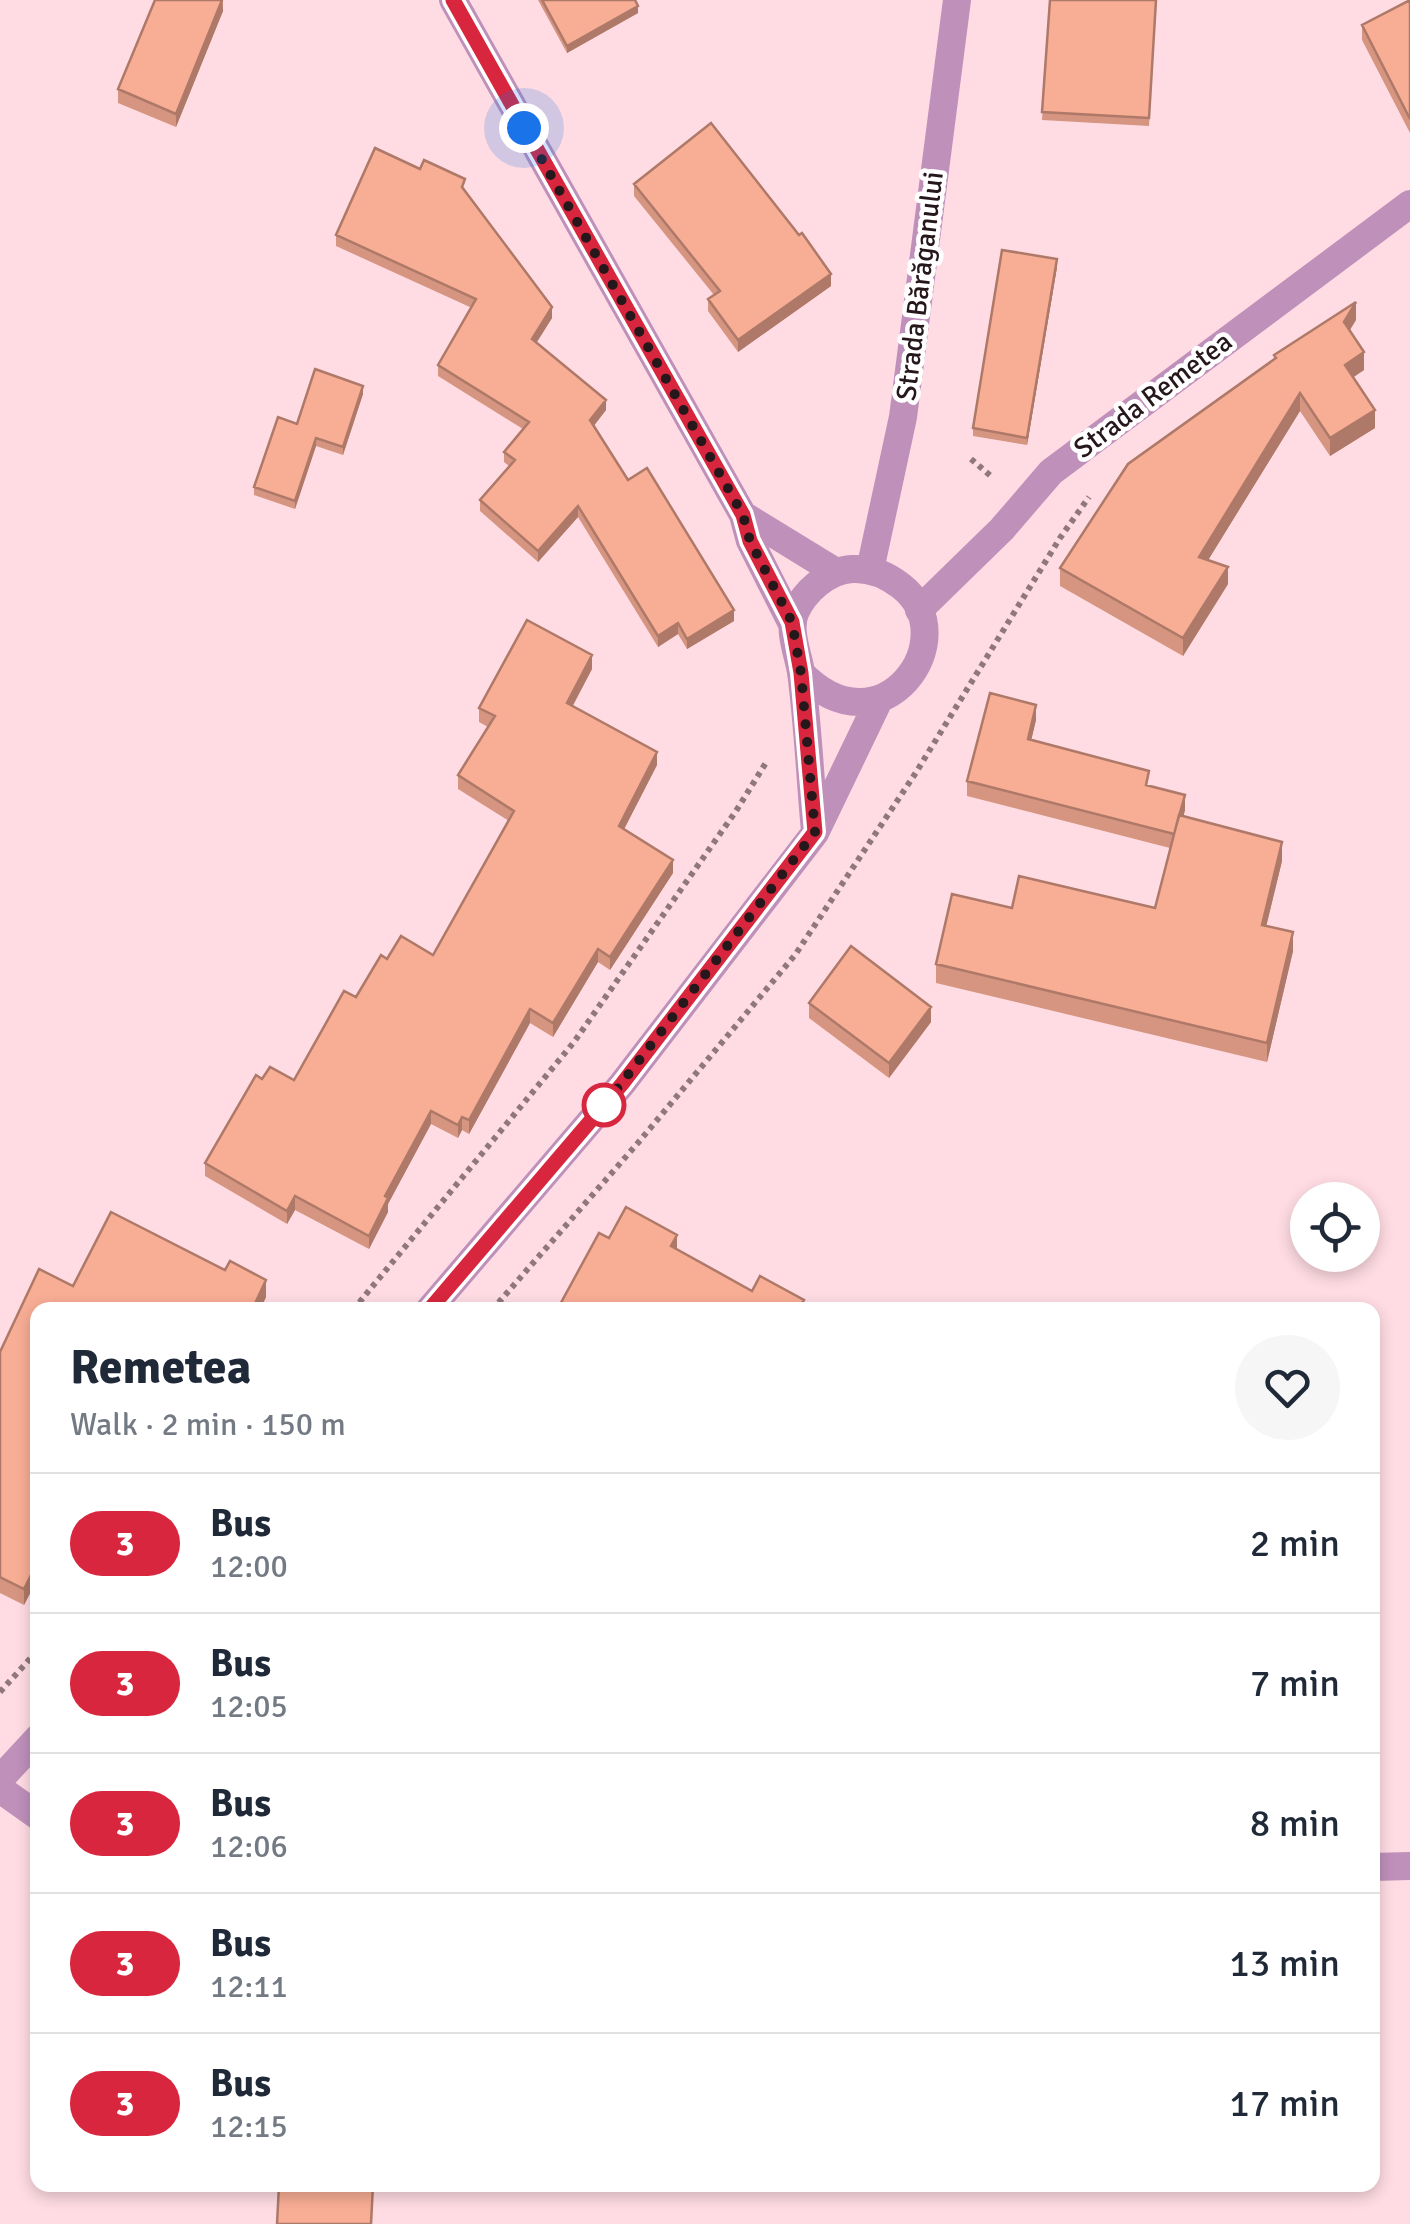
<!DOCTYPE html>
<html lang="en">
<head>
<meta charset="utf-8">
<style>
  body { margin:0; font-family:Signika,sans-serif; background:#f6f6f7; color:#1f2937; height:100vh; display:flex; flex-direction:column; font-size:38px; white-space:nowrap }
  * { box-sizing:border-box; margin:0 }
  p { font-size:32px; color:#747a83 }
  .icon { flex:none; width:55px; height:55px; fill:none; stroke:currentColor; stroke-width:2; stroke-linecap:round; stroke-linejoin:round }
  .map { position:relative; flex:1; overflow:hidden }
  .details { position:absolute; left:30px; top:1302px; width:1350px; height:890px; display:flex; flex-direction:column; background:#fff; border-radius:20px; box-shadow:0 5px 15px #0003 }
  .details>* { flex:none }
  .badge { padding:0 20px; border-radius:32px; font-size:35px; line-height:65px }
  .fabs { position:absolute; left:1290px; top:1182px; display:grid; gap:20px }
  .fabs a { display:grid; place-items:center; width:90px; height:90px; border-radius:50%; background:#fff; box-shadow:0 5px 15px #0003; font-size:50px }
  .you { position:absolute; width:50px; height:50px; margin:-25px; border:8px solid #fff; border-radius:50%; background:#1a73e8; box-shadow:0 0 0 15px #1a73e833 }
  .map>.badge { position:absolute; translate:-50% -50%; box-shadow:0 0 0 5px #fff }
  .round { display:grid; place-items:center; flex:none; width:105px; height:105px; border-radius:52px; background:#f6f6f7 }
  .head { display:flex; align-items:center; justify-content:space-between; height:170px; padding:0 40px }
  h1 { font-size:48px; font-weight:800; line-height:75px }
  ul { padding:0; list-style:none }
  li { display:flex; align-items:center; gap:30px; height:140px; padding:0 40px; border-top:2px solid #e0e1e3 }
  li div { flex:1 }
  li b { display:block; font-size:38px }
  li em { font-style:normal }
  li .badge { min-width:110px; font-weight:700; text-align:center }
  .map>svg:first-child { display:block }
</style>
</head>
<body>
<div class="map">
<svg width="1410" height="2224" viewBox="0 0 1410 2224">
  <rect width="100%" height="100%" fill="#ffdce3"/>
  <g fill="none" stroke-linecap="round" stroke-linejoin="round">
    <path stroke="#90777c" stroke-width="6" stroke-dasharray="5 5" stroke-linecap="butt" d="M 971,459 L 993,478
      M 353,1310 L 574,1042 L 736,811 L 767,761
      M 492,1310 L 637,1144 L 795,955 L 915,774 L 1060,538 L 1089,497
      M 0,1692 L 38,1650"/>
    <path stroke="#bf90ba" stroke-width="28" d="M 919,610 L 1002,529 L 1051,472 L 1410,204
      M 0,1789 L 38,1816
      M 1372,1867 L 1410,1866"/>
    <path stroke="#bf90ba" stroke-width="28" d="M 453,0 L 743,515 L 750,541 L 791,622
      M 743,515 L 836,572
      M 870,570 L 903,417 L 957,0
      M 801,673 C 882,757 967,637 901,586 C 887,575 870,568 852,569 C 828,570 804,592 795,613 C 788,631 798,654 801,672 C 808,725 810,778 815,831
      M 429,1310 L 622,1084 L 815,833 L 879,700
      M 0,1779 L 38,1738"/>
  </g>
  <path fill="#d59580" d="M 223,0 L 223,11 L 176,127 L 118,103 L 118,89 Z
    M 538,0 L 635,0 L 638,13 L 567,53 Z
    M 1050,0 L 1156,0 L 1149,126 L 1042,120 Z
    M 1410,0 L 1410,133 L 1362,40 L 1362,25 Z
    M 634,184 L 831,286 L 738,352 L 708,311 L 708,299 L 714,295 L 634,196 Z
    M 465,191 L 552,318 L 536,343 L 606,410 L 593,426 L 628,480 L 734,621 L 687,649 L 678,634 L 658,647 L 578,517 L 538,562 L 480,511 L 480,500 L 509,466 L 504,462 L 504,452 L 523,429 L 438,376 L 438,365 L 472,308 L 336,246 L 336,235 Z
    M 1057,267 L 1027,445 L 973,436 L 973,428 Z
    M 1356,320 L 1349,330 L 1364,370 L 1353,377 L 1375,428 L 1330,456 L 1300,411 L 1208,560 L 1228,584 L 1183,656 L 1060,586 L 1060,568 L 1274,360 L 1274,355 Z
    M 363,394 L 343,455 L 316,446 L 295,509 L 254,495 L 254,487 L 297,424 Z
    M 592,669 L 572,706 L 657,765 L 624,829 L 673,873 L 610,970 L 598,962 L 553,1037 L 530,1023 L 469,1134 L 462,1130 L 458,1138 L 431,1124 L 388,1204 L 388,1212 L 369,1249 L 295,1210 L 287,1224 L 205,1176 L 205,1163 L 262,1079 L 294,1080 L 356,997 L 387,959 L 433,955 L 509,821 L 458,789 L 458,775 L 488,727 L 479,722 L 479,708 Z
    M 1036,720 L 1031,740 L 1149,786 L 1185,810 L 1183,817 L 1282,861 L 1266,926 L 1293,951 L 1267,1062 L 936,983 L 936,964 L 1012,908 L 1155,908 L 1170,848 L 967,796 L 967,781 Z
    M 809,1003 L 931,1022 L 889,1078 L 809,1018 Z
    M 111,1212 L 225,1270 L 230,1261 L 266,1280 L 266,1297 L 260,1310 L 38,1310 L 38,1578 L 24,1605 L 0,1593 L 0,1352 L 39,1269 L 73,1286 Z"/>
  <path fill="#ae7968" d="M 222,0 L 223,11 L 176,127 L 176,114 Z
    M 638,6 L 638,13 L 567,53 L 567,46 Z
    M 1057,259 L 1057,267 L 1027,445 L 1027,438 Z
    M 831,274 L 831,286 L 738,352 L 738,340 Z
    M 1356,302 L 1356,320 L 1344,340 L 1344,322 Z
    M 552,307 L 552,318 L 532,350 L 532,339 Z
    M 1364,352 L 1364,370 L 1345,383 L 1345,365 Z
    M 363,386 L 363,394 L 343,455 L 343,447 Z
    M 1300,393 L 1300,411 L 1199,575 L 1199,557 Z
    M 606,400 L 606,410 L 590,431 L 590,420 Z
    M 1375,410 L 1375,428 L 1330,456 L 1330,438 Z
    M 316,438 L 316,446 L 295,509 L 295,501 Z
    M 578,506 L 578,517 L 538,562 L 538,551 Z
    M 1228,567 L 1228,584 L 1183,656 L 1183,638 Z
    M 734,610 L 734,621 L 687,649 L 687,639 Z
    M 678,623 L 678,634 L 658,647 L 658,636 Z
    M 592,655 L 592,669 L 567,717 L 567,703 Z
    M 1036,705 L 1036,720 L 1028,754 L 1028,739 Z
    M 657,752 L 657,765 L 619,839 L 619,826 Z
    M 1185,795 L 1185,810 L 1175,849 L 1175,834 Z
    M 1282,842 L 1282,861 L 1262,944 L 1262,925 Z
    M 673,860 L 673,873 L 610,970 L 610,957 Z
    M 1293,932 L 1293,951 L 1267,1062 L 1267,1043 Z
    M 598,949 L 598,962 L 553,1037 L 553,1023 Z
    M 931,1007 L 931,1022 L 889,1078 L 889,1063 Z
    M 530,1009 L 530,1023 L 469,1134 L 469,1120 Z
    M 431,1111 L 431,1124 L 388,1204 L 388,1212 L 369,1249 L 369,1236 L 385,1196 Z
    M 462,1117 L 462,1130 L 458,1138 L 458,1125 Z
    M 295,1196 L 295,1210 L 287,1224 L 287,1211 Z
    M 677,1235 L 677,1256 L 671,1246 Z
    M 266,1280 L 266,1297 L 260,1310 L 252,1310 Z
    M 38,1561 L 38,1578 L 24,1605 L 24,1589 Z"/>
  <path fill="#f8ad95" stroke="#ae7968" stroke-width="2.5" d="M 155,0 L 222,0 L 176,114 L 118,89 Z
    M 542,0 L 635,0 L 638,6 L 567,46 Z
    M 1050,0 L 1156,0 L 1149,118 L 1042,112 Z
    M 1410,0 L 1410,119 L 1362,25 Z
    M 711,123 L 799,235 L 802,233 L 831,274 L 738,340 L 708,299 L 720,291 L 634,184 Z
    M 375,148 L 420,169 L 424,160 L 465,179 L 462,187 L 552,307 L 532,339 L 606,400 L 590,420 L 628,480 L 647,468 L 734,610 L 687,639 L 678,623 L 658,636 L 578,506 L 538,551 L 480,500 L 515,460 L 504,452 L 529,422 L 438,365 L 476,299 L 336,235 Z
    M 1002,250 L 1057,259 L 1027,438 L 973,428 Z
    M 1356,302 L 1344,322 L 1364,352 L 1345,365 L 1375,410 L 1330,438 L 1300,393 L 1199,557 L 1228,567 L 1183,638 L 1060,568 L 1128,464 L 1276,358 L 1274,355 Z
    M 315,369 L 363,386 L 343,447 L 316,438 L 295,501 L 254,487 L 278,417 L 297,424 Z
    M 527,620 L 592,655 L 567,703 L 657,752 L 619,826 L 673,860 L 610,957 L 598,949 L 553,1023 L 530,1009 L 469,1120 L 462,1117 L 458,1125 L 431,1111 L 385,1196 L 388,1198 L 369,1236 L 295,1196 L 287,1211 L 205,1163 L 256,1075 L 262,1079 L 270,1067 L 294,1080 L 344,991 L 356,997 L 381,955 L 387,959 L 401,936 L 433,955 L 514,811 L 458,775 L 495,716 L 479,708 Z
    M 990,693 L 1036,705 L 1028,739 L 1149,771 L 1146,785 L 1185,795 L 1174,834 L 967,781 Z
    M 1179,815 L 1282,842 L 1262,925 L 1293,932 L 1267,1043 L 936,964 L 952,894 L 1012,908 L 1019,876 L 1155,908 Z
    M 851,946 L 931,1007 L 889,1063 L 809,1003 Z
    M 626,1207 L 677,1235 L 671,1246 L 752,1291 L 760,1276 L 804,1300 L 798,1310 L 557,1310 L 599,1233 L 609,1238 Z
    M 111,1212 L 225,1270 L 230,1261 L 266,1280 L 252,1310 L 38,1310 L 38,1561 L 24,1589 L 0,1577 L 0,1352 L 39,1269 L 73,1286 Z
    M 279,2185 L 373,2185 L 371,2224 L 277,2224 Z"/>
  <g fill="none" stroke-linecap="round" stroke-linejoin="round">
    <defs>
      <path id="line" d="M 429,1310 L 622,1084 L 815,832 L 801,673 L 792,622 L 750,541 L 743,515 L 453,0"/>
    </defs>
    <use href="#line" stroke="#fff" stroke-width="22"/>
    <use href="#line" stroke="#d7263d" stroke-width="15"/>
    <path stroke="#26171b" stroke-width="10" stroke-dasharray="0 18" d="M 524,128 L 743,515 L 750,541 L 792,622 L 801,673 L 815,832 L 600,1111 L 604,1105"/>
  </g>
  <circle fill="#fff" stroke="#d7263d" stroke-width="5" cx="604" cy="1105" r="20"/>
  <g text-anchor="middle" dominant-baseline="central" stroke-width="9" stroke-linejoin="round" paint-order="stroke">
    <g font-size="28" fill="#26171b" stroke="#fff">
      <text transform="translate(920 286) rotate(-83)">Strada Bărăganului</text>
      <text transform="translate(1153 395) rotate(-37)">Strada Remetea</text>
    </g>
  </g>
</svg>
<div class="fabs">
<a><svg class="icon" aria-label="locate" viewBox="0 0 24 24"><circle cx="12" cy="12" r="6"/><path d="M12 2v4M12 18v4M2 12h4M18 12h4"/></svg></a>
</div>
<div class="you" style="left:524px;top:128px"></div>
<section class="details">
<div class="head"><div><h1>Remetea</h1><p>Walk · 2 min · 150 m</p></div><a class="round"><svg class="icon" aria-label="heart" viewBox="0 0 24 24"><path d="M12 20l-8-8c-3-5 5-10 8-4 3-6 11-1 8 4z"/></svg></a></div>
<ul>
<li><span class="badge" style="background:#d7263d;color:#fff">3</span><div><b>Bus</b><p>12:00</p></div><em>2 min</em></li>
<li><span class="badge" style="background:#d7263d;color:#fff">3</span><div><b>Bus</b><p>12:05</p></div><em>7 min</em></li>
<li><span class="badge" style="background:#d7263d;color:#fff">3</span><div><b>Bus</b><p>12:06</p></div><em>8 min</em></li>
<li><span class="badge" style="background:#d7263d;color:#fff">3</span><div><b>Bus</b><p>12:11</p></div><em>13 min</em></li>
<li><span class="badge" style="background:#d7263d;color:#fff">3</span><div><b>Bus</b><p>12:15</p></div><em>17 min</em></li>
</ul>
</section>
</div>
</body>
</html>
